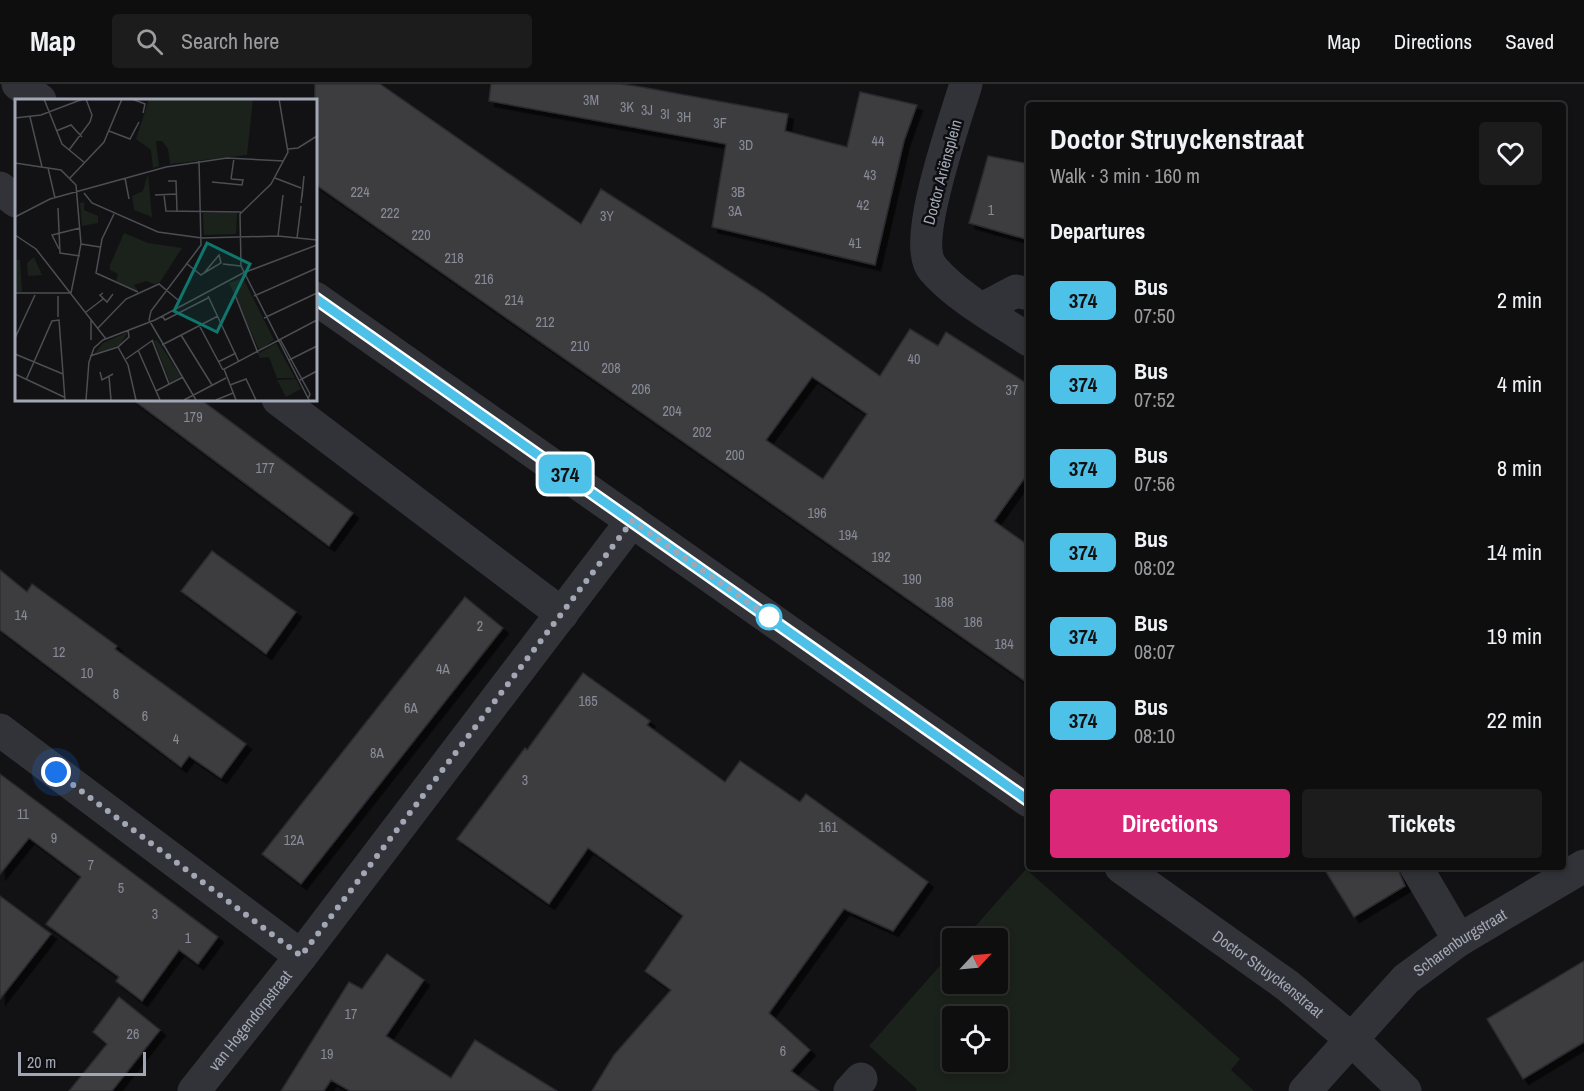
<!DOCTYPE html>
<html lang="en">
<head>
<meta charset="utf-8">
<style>
  body { margin:0; font-family:"Archivo Narrow",sans-serif; background:#1c1c1d; color:#f1f3f6; height:100vh; display:flex; flex-direction:column; font-size:22px; white-space:nowrap }
  * { box-sizing:border-box; margin:0 }
  p { font-size:20px; color:#9b9c9e }
  .icon { flex:none; width:33px; height:33px; fill:none; stroke:currentColor; stroke-width:2; stroke-linecap:round; stroke-linejoin:round }
  .map { position:relative; flex:1; overflow:hidden }
  .drawer { position:absolute; left:1026px; top:18px; width:540px; height:768px; display:flex; flex-direction:column; background:#0e0e0f; border-radius:6px; box-shadow:0 3px 9px #0003,0 0 0 2px #2e2e2f }
  .drawer>* { flex:none }
  .badge { padding:0 12px; border-radius:9px; font-size:21px; line-height:39px }
  .needle { width:39px; rotate:64deg }
  .fabs { position:absolute; left:942px; top:844px; display:grid; gap:12px }
  .fabs a { display:grid; place-items:center; width:66px; height:66px; border-radius:6px; background:#0e0e0f; box-shadow:0 3px 9px #0003,0 0 0 2px #2e2e2f; font-size:30px }
  .scale { position:absolute; left:18px; bottom:15px; width:128px; box-sizing:border-box; padding-left:6px; border:3px solid #a2a7b5; border-top:0; font-size:16px; line-height:21px; white-space:nowrap; color:#a2a7b5; -webkit-text-stroke:4px #0d0d0f; paint-order:stroke }
  .you { position:absolute; width:30px; height:30px; margin:-15px; border:4px solid #fff; border-radius:50%; background:#1a73e8; box-shadow:0 0 0 9px #1a73e833 }
  .map>.badge { position:absolute; translate:-50% -50%; box-shadow:0 0 0 3px #fff }
  h2 { padding:0 24px; font-size:22px; line-height:54px }
  .round { display:grid; place-items:center; flex:none; width:63px; height:63px; border-radius:6px; background:#1c1c1d }
  .summary { display:flex; align-items:center; justify-content:space-between; height:102px; padding:0 24px }
  h1 { font-size:28px; font-weight:700; line-height:45px }
  .action { display:flex; gap:12px; margin-top:auto; padding:12px 24px }
  .action a { flex:1; height:69px; border-radius:6px; background:#db2777; color:#fff; font-size:24px; font-weight:700; line-height:69px; text-align:center }
  .action a+a { background:#1c1c1d; color:#f1f3f6 }
  ul { padding:0; list-style:none }
  li { display:flex; align-items:center; gap:18px; height:84px; padding:0 24px }
  li div { flex:1 }
  li b { display:block; font-size:22px }
  li em { font-style:normal }
  li .badge { min-width:66px; font-weight:700; text-align:center }
  header { display:flex; align-items:center; gap:36px; box-sizing:border-box; height:84px; padding:0 30px; background:#0e0e0f; border-bottom:2px solid #2e2e2f }
  header strong { font-size:28px }
  nav { display:flex; gap:33px; margin-inline-start:auto; font-size:21px }
  .search { width:420px; height:54px; background:#1c1c1d; display:flex; align-items:center; gap:15px; box-sizing:border-box; padding:0 21px; border-radius:6px; color:#9b9c9e; font-size:22px }
  .map>svg:first-child { display:block }
</style>
</head>
<body>
<header>
<strong>Map</strong>
<div class="search"><svg class="icon" aria-label="search" viewBox="0 0 24 24"><circle cx="10" cy="10" r="6"/><path d="M15 15l6 6"/></svg>Search here</div>
<nav><a>Map</a><a>Directions</a><a>Saved</a></nav>
</header>
<div class="map">
<svg width="1584" height="1007" viewBox="0 0 1584 1007">
  <defs>
    <filter id="shadow"><feDropShadow dx="5.5" dy="5.5" stdDeviation="0" flood-color="#0009"/></filter>
  </defs>
  <rect width="100%" height="100%" fill="#121214"/>
  <path fill="#1a221b" fill-rule="evenodd" d="M 1026,785 L 1240,975 L 1231,986 L 1254,1007 L 916,1007 L 917,1005 L 869,962 L 952,868 L 952,900 L 998,900 L 998,855 L 964,855 ZM 952,933 L 998,933 L 998,978 L 952,978 Z"/>
  <path fill="#3c3c41" stroke="#2c2c30" stroke-width="1.5" fill-rule="evenodd" filter="url(#shadow)" d="M 315,0 L 380,0 L 581,140 L 601,105 L 763,209 L 880,292 L 910,245 L 938,262 L 946,248 L 1029,301 L 1029,388 L 994,437 L 1029,462 L 1029,600 L 315,100 ZM 812,293 L 867,330 L 823,395 L 766,356 Z
    M 491,0 L 621,0 L 641,3 L 788,30 L 785,47 L 847,63 L 860,8 L 917,21 L 904,57 L 875,181 L 712,143 L 726,60 L 489,17 Z
    M 988,72 L 1029,80 L 1029,156 L 969,139 Z
    M 132,315 L 200,315 L 353,429 L 329,462 Z
    M 212,467 L 296,528 L 266,570 L 181,507 Z
    M 0,486 L 27,508 L 32,500 L 117,562 L 115,565 L 246,660 L 221,694 L 189,672 L 181,683 L 0,546 Z
    M 465,513 L 503,544 L 301,800 L 262,770 Z
    M 583,589 L 650,637 L 647,641 L 725,698 L 740,677 L 800,718 L 806,710 L 928,798 L 893,847 L 844,825 L 769,929 L 810,966 L 791,987 L 819,1007 L 592,1007 L 614,971 L 671,906 L 645,887 L 683,832 L 588,764 L 549,820 L 457,755 L 525,664 L 527,666 Z
    M 0,690 L 218,853 L 198,880 L 179,866 L 142,917 L 116,897 L 119,893 L 46,840 L 81,793 L 29,754 L 0,790 Z
    M 1323,783 L 1397,783 L 1405,802 L 1354,833 Z
    M 0,812 L 51,850 L 0,915 Z
    M 387,870 L 424,896 L 386,952 L 451,994 L 475,956 L 557,1007 L 350,1007 L 331,996 L 324,1007 L 281,1007 L 349,898 L 362,905 Z
    M 1584,877 L 1584,958 L 1523,995 L 1487,935 Z
    M 119,913 L 160,946 L 112,1007 L 69,1007 L 107,960 L 93,948 Z"/>
  <g fill="none" stroke-linecap="round" stroke-linejoin="round">
    <g stroke="#323339" stroke-width="33">
      <path d="M 18,0 L 40,16"/>
      <path d="M 966,0 C 956,34 910,159 933,185 C 957,213 999,236 1029,256"/>
      <path d="M 0,104 L 16,117"/>
      <path d="M 315,214 L 1029,717"/>
      <path d="M 982,225 L 1016,207 L 1029,210"/>
      <path d="M 278,315 L 562,530"/>
      <path d="M 0,646 L 301,872"/>
      <path id="s1" d="M 1121,783 L 1288,902 L 1350,954 L 1405,1007"/>
      <path d="M 1416,783 L 1459,856"/>
      <path id="s2" d="M 194,1007 L 301,872 L 632,437"/>
      <path d="M 850,1007 L 861,995"/>
      <path id="s3" d="M 1305,1007 L 1406,895 L 1459,856 L 1584,782"/>
    </g>
  </g>
  <g fill="none" stroke-linecap="round" stroke-linejoin="round">
    <defs>
      <path id="line" d="M 315,214 L 1029,717"/>
    </defs>
    <use href="#line" stroke="#fff" stroke-width="14"/>
    <use href="#line" stroke="#4ec1e8" stroke-width="9"/>
    <path stroke="#a2a7b5" stroke-width="6" stroke-dasharray="0 10.8" d="M 56,688 L 301,872 L 632,437 L 773,536 L 769,533"/>
  </g>
  <circle fill="#fff" stroke="#4ec1e8" stroke-width="3" cx="769" cy="533" r="12"/>
  <g text-anchor="middle" dominant-baseline="central" stroke-width="5" stroke-linejoin="round" paint-order="stroke">
    <g font-size="14" fill="#888c98">
      <text x="591" y="16">3M</text>
      <text x="627" y="23">3K</text>
      <text x="647" y="26">3J</text>
      <text x="665" y="30">3I</text>
      <text x="684" y="33">3H</text>
      <text x="720" y="39">3F</text>
      <text x="878" y="57">44</text>
      <text x="746" y="61">3D</text>
      <text x="870" y="91">43</text>
      <text x="360" y="108">224</text>
      <text x="738" y="108">3B</text>
      <text x="863" y="121">42</text>
      <text x="991" y="126">1</text>
      <text x="735" y="127">3A</text>
      <text x="390" y="129">222</text>
      <text x="607" y="132">3Y</text>
      <text x="421" y="151">220</text>
      <text x="855" y="159">41</text>
      <text x="454" y="174">218</text>
      <text x="484" y="195">216</text>
      <text x="514" y="216">214</text>
      <text x="545" y="238">212</text>
      <text x="580" y="262">210</text>
      <text x="914" y="275">40</text>
      <text x="611" y="284">208</text>
      <text x="641" y="305">206</text>
      <text x="1012" y="306">37</text>
      <text x="672" y="327">204</text>
      <text x="193" y="333">179</text>
      <text x="702" y="348">202</text>
      <text x="735" y="371">200</text>
      <text x="265" y="384">177</text>
      <text x="817" y="429">196</text>
      <text x="848" y="451">194</text>
      <text x="881" y="473">192</text>
      <text x="912" y="495">190</text>
      <text x="944" y="518">188</text>
      <text x="21" y="531">14</text>
      <text x="973" y="538">186</text>
      <text x="480" y="542">2</text>
      <text x="1004" y="560">184</text>
      <text x="59" y="568">12</text>
      <text x="443" y="585">4A</text>
      <text x="87" y="589">10</text>
      <text x="116" y="610">8</text>
      <text x="588" y="617">165</text>
      <text x="411" y="624">6A</text>
      <text x="145" y="632">6</text>
      <text x="176" y="655">4</text>
      <text x="377" y="669">8A</text>
      <text x="525" y="696">3</text>
      <text x="23" y="730">11</text>
      <text x="828" y="743">161</text>
      <text x="54" y="754">9</text>
      <text x="294" y="756">12A</text>
      <text x="91" y="781">7</text>
      <text x="121" y="804">5</text>
      <text x="155" y="830">3</text>
      <text x="188" y="854">1</text>
      <text x="351" y="930">17</text>
      <text x="133" y="950">26</text>
      <text x="783" y="967">6</text>
      <text x="327" y="970">19</text>
    </g>
    <g font-size="16" fill="#a2a7b5" stroke="#0d0d0f">
      <text transform="translate(942 88) rotate(-75)">Doctor Ariënsplein</text>
      <text stroke="none"><textPath href="#s3" startOffset="216">Scharenburgstraat</textPath></text>
      <text stroke="none"><textPath href="#s1" startOffset="182">Doctor Struyckenstraat</textPath></text>
      <text stroke="none"><textPath href="#s2" startOffset="90">van Hogendorpstraat</textPath></text>
    </g>
  </g>
  <g transform="translate(15 15)">
    <rect width="302" height="302" fill="#121214"/>
    <path d="M 134,0 L 238,0 L 232,56 L 155,65 L 153,50 L 147,42 L 141,42 L 144,67 L 138,69 L 136,51 L 121,40 ZM 133,75 L 136,107 L 137,118 L 119,111 L 117,97 L 128,92 ZM 69,103 L 69,111 L 83,117 L 83,124 L 67,127 L 65,104 ZM 188,114 L 222,114 L 221,135 L 189,136 ZM 109,134 L 133,144 L 167,149 L 145,183 L 139,185 L 131,182 L 119,186 L 123,192 L 101,182 L 103,175 L 95,171 L 95,166 ZM 19,158 L 27,176 L 13,177 L 12,164 ZM 0,161 L 5,161 L 7,193 L 0,193 ZM 228,179 L 259,241 L 244,251 L 214,184 ZM 113,233 L 105,246 L 79,255 L 88,244 ZM 142,241 L 166,277 L 155,284 L 139,242 ZM 261,244 L 280,279 L 262,279 L 254,258 L 245,259 L 243,255 ZM 281,280 L 286,290 L 271,298 L 262,281 Z" fill="#1a221b"/>
    <path fill="none" stroke="#4c4e54" stroke-width="1.5" d="M 29,0 L 47,45 L 70,64M 117,0 L 130,5 L 128,14M 264,0 L 273,53 L 256,85 L 225,115 L 226,167 L 294,301M 15,18 L 27,68M 0,19 L 26,16 L 68,0M 41,32 L 56,26 L 67,38M 94,32 L 115,40 L 124,23M 273,50 L 283,49 L 302,37M 54,51 L 75,23 L 77,16 L 71,0M 0,64 L 46,71 L 61,86 L 66,145 L 56,194M 33,69 L 40,99M 55,79 L 89,43 L 107,0M 110,79 L 114,100M 260,79 L 286,89M 216,80 L 219,59M 153,82 L 161,82 L 162,112M 197,83 L 227,86 L 228,81 L 216,80M 69,94 L 77,104 L 143,133 L 187,139 L 263,137 L 302,141M 140,96 L 161,95M 149,96 L 151,112 L 226,113M 286,104 L 289,77 L 287,98M 43,109 L 45,154 L 65,157M 99,115 L 87,140 L 81,174 L 123,193M 0,118 L 35,100 L 151,68 L 212,59 L 269,62M 0,136 L 21,150 L 91,240M 263,137 L 268,96M 282,139 L 286,107M 66,145 L 85,148M 44,150 L 37,136 L 65,129M 171,164 L 186,176 L 189,174 L 206,164 L 204,156 L 189,174M 208,165 L 226,167M 0,194 L 56,194M 88,194 L 85,196 L 92,203 L 98,195M 220,196 L 243,254M 43,197 L 43,218M 193,197 L 224,263M 239,197 L 302,169M 71,213 L 88,200M 147,217 L 150,221 L 193,199M 249,219 L 302,194M 134,221 L 136,212 L 186,146 L 184,62M 134,221 L 181,301M 184,226 L 208,271M 83,229 L 111,200 L 144,185 L 163,201M 166,236 L 197,286M 0,239 L 20,196M 265,240 L 295,295 L 293,300M 76,241 L 76,220M 137,241 L 154,285M 147,246 L 203,217M 103,248 L 113,266 L 121,301M 123,251 L 145,301M 0,255 L 48,275M 75,257 L 103,248 L 114,238 L 113,231M 111,260 L 138,241M 274,261 L 302,247M 74,263 L 79,249 L 88,241 L 140,221 L 228,174 L 302,146M 203,263 L 221,254M 85,273 L 87,281 L 98,275M 0,275 L 49,298M 94,277 L 96,301M 11,281 L 37,222 L 44,221 L 50,301M 285,281 L 302,272M 215,286 L 231,280 L 241,301M 141,292 L 168,278M 71,301 L 74,262M 169,301 L 211,279M 201,301 L 218,294M 221,301 L 209,270 L 302,221"/>
    <path fill="#0f766e" fill-opacity="0.15" stroke="#0f766e" stroke-width="3" d="M 192,144 L 235,165 L 202,233 L 159,212 Z"/>
    <rect width="302" height="302" fill="none" stroke="#a2a7b5" stroke-width="3"/>
  </g>
</svg>
<div class="fabs">
<a><svg class="needle" viewBox="-14 -14 28 28"><path d="M0-13l5 13h-10z" fill="#e53935"/><path d="M0 13l5-13h-10z" fill="#9b9c9e"/></svg></a>
<a><svg class="icon" aria-label="locate" viewBox="0 0 24 24"><circle cx="12" cy="12" r="6"/><path d="M12 2v4M12 18v4M2 12h4M18 12h4"/></svg></a>
</div>
<div class="scale">20 m</div>
<div class="you" style="left:56px;top:688px"></div>
<b class="badge" style="left:565px;top:390px;background:#4ec1e8;color:#111">374</b>
<section class="drawer">
<div class="summary"><div><h1>Doctor Struyckenstraat</h1><p>Walk · 3 min · 160 m</p></div><a class="round"><svg class="icon" aria-label="heart" viewBox="0 0 24 24"><path d="M12 20l-8-8c-3-5 5-10 8-4 3-6 11-1 8 4z"/></svg></a></div>
<h2>Departures</h2>
<ul>
<li><span class="badge" style="background:#4ec1e8;color:#111">374</span><div><b>Bus</b><p>07:50</p></div><em>2 min</em></li>
<li><span class="badge" style="background:#4ec1e8;color:#111">374</span><div><b>Bus</b><p>07:52</p></div><em>4 min</em></li>
<li><span class="badge" style="background:#4ec1e8;color:#111">374</span><div><b>Bus</b><p>07:56</p></div><em>8 min</em></li>
<li><span class="badge" style="background:#4ec1e8;color:#111">374</span><div><b>Bus</b><p>08:02</p></div><em>14 min</em></li>
<li><span class="badge" style="background:#4ec1e8;color:#111">374</span><div><b>Bus</b><p>08:07</p></div><em>19 min</em></li>
<li><span class="badge" style="background:#4ec1e8;color:#111">374</span><div><b>Bus</b><p>08:10</p></div><em>22 min</em></li>
</ul>
<div class="action"><a>Directions</a><a>Tickets</a></div>
</section>
</div>
</body>
</html>
